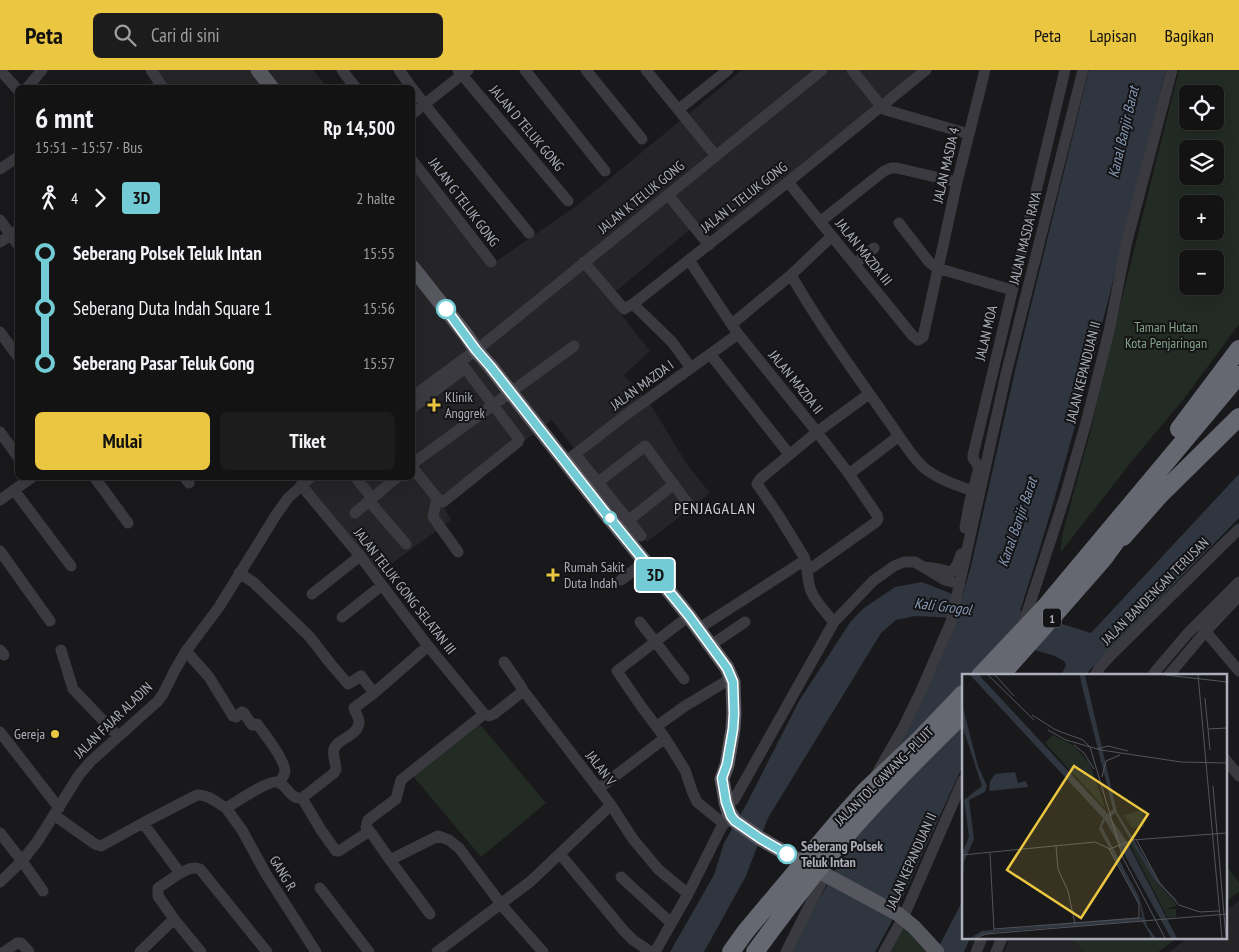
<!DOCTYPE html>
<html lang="id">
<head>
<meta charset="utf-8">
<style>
  body { margin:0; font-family:"PT Sans Narrow",sans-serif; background:#1c1c1d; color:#f1f3f6; height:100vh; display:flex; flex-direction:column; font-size:19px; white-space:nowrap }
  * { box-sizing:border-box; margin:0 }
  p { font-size:16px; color:#9d9ea0 }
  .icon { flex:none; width:28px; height:28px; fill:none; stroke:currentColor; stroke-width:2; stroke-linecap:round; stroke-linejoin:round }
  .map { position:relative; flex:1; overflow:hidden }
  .side { position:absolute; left:15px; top:15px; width:400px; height:395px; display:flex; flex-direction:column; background:#131314; border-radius:8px; box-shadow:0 5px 20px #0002,0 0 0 1px #323234 }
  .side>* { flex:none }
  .badge { padding:0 10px; border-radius:4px; font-size:18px; line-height:32px }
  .tools { position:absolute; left:1179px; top:15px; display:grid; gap:10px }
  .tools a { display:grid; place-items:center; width:45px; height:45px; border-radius:8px; background:#131314; box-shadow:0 5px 20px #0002,0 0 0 1px #323234; font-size:25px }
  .map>.badge { position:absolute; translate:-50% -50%; box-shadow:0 0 0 2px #fff }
  .legs { display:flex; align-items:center; gap:8px; height:55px; padding:0 20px; font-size:16px }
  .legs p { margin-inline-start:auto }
  .head { display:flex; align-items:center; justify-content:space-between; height:85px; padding:0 20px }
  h1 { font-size:28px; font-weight:700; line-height:38px }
  .cta { display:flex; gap:10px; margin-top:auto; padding:10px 20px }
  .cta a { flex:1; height:58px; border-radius:8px; background:#ebc641; color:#111; font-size:20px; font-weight:700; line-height:58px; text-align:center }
  .cta a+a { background:#1c1c1d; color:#f1f3f6 }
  ul { padding:0 20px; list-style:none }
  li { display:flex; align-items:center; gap:18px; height:55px; font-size:19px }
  li i { display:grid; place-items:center; width:8px; height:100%; margin:0 6px; background:currentColor }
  li i::after { content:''; width:12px; height:12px; margin:-6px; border:4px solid; border-radius:50%; background:#131314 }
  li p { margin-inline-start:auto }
  li:first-child i { background:linear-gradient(#0000 50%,currentColor 0) }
  li:last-child i { background:linear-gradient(currentColor 50%,#0000 0) }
  header { display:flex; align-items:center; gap:30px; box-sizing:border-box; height:70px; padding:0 25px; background:#ebc641; color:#111 }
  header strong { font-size:24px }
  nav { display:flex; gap:28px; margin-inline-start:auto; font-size:18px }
  .search { width:350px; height:45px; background:#1c1c1d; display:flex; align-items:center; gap:12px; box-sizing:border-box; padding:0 18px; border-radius:8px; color:#9d9ea0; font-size:19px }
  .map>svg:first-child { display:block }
</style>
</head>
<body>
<header>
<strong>Peta</strong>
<div class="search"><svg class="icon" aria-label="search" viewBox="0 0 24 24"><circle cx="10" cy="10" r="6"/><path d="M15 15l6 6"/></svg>Cari di sini</div>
<nav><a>Peta</a><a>Lapisan</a><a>Bagikan</a></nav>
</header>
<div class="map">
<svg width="1239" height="882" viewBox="0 0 1239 882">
  <rect width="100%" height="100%" fill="#19191b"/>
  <path fill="#252528" d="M 154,0 L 313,0 L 327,17 L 166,17 Z
    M 742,0 L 919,0 L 718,162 L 706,146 L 608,228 L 650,281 L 624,305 L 651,335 L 686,393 L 710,423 L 647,472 L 552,350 L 442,434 L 451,450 L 379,503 L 301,408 L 412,408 L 413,90 L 495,192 L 575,137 Z
    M 1239,831 L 1239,882 L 1169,882 L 1188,868 L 1225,868 L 1225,841 Z
    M 1010,868 L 1072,868 L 1083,882 L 1004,882 Z"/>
  <path fill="#232b25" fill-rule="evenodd" d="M 1179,0 L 1239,0 L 1239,254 L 1186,326 L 1132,391 L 1060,483 L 1063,462 L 1091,359 L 1110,276 ZM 1188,24 L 1215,24 L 1215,51 L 1188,51 ZM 1188,79 L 1215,79 L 1215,106 L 1188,106 ZM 1188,134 L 1215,134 L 1215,161 L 1188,161 ZM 1188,189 L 1215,189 L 1215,216 L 1188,216 Z
    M 478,652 L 546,733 L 481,787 L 413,706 Z
    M 1225,795 L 1239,812 L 1239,822 L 1225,832 Z
    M 904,855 L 933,882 L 889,882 Z
    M 1072,868 L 1177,868 L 1158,882 L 1083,882 Z"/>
  <path fill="#2f363f" d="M 1089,0 L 1166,0 C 1120,181 1078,363 1020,541 L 1091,563 L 1239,404 L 1239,448 L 1088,602 L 1087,606 L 1061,606 L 1066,595 L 1064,591 L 1055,586 L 1011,573 L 998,606 L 963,606 L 963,695 L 893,849 L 875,882 L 791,882 L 804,856 L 844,785 L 937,598 L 957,548 L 915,546 L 896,550 L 881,563 L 768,748 L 746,806 L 704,882 L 670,882 L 714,805 L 724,773 L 746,735 L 799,631 L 851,551 L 864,538 L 895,517 L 922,512 L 962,528 L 971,496 L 1017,292 Z
    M 963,830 L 963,868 L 970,868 L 964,882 L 936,882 Z"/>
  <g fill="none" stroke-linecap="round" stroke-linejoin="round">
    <path stroke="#3a3a40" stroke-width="11" d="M 0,0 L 18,20
      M 151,0 L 163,18
      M 342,0 L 356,18
      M 399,0 L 412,18
      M 458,0 L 568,131
      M 525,0 L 605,101
      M 586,0 L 642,69
      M 646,0 L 716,86
      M 852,0 L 881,36 L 886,40 L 969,64
      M 27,18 L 42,0
      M 412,18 L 433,45 L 529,163
      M 679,39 L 728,0
      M 412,44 L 468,0
      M 412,90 L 491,192
      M 0,99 L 18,87
      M 788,112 L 912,265 L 918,270 L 923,267 L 957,112 L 985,0
      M 669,126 L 709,175
      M 0,150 L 18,175
      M 821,151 L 884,101 L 891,98 L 897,98 L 957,112
      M 899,153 L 929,192 L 937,198 L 1012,220
      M 0,172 L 18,160
      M 689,190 L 738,264 L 817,362 L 849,404 L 877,445 L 878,449 L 876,452 L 807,501
      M 584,192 L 624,239 L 633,234 L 788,112 L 926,0
      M 855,194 L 874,178
      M 791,205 C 819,254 853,300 885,346 C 897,362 908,382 922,396 C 935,408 956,415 973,421
      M 633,234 L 672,272 L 691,298
      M 732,254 L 791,205 L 832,166
      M 0,262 L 18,287
      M 479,278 L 822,0
      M 710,284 L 789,384
      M 412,327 L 476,280
      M 412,338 L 465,298 L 519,369 L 518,372 L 443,432 L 437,428 L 412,397
      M 0,362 L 18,387
      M 580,390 L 641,466
      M 565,392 L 623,347 L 738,264
      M 412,394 L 574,276
      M 849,404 L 899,366
      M 95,408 L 128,453
      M 185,408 L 189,413
      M 356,408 L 372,428
      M 301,415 L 360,486 L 428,576 L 484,644
      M 14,420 L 71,496
      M 588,420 L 645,376 L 689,435
      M 437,428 L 433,447 L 458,482
      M 0,430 L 31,408
      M 369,431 L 406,474
      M 355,443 L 396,408
      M 623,455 L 674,414
      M 965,458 L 969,435 L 979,398 L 973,388 L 973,385 L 1065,0
      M 0,481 L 50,551
      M 924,497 L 939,499 L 951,502 C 957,498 959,491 961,484
      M 239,503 L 253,512 L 309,566 L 330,593 L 348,614 L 361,606 L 374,623
      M 621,510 L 645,492
      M 312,524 L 360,486
      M 689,546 L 617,601 L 641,636 L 665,668 L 685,700 L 692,721 L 697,732 L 724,754
      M 342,547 L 381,516
      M 640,552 L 684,609
      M 834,552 C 827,544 816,532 812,523 C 806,512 809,498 804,487 L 777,443 L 757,414 L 760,409 L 817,362 L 869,324
      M 1201,556 L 1239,601
      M 1022,558 L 1065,426 L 1087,349 L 1109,261 L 1127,171 L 1172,0
      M 698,559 L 805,490
      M 711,575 L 745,552
      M 0,580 L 4,585
      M 61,580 L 73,619 L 118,666
      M 186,581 L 209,607 L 233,646 L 236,647 L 242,642 L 244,643 L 252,655 L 257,654 C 264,663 286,691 285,702 C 284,706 281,710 279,713
      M 504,592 L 522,618 L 524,623
      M 1095,606 L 1100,597 L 1112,584 L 1239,459
      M 1154,606 L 1154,603 L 1188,563 L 1239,512
      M 1168,606 L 1206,561 L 1239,526
      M 484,644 L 489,646 L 494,644 L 522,622 L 526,624 L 611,735 L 633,769 L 658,799 L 688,824
      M 657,656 L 685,636 L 725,612 L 733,612
      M 0,662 L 59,738
      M 1225,689 L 1239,706
      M 876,705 L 903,658 L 920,623 L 951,552 L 1006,304 L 1083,0
      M 598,719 L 665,668
      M 302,728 L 321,760 L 336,781 L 339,781 L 365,764 L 369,762
      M 734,730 L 834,552 L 873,511 L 894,496 L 904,492 L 915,492 L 945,510 L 960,514
      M 226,738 L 242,760 L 266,804 L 316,882
      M 54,745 L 95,774 L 101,776 L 143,753 L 197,725 C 208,724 217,733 226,738 C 235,733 268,710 277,712 C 288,715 290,730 302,728 L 334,703 L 336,699 C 336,693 332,685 334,679 C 338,668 357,667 359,653 C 360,648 355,643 354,638 L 374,623 L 428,576
      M 143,753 L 180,803 L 158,818 L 158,826 L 174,849 L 201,882
      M 0,763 L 22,791 L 43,821
      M 560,784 L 624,861 L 633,870 L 651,882
      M 390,790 L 438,766 L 449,770 L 459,778 L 504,838 L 543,882
      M 180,803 C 187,800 193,796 200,799 L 267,882
      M 621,807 L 671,853
      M 0,812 L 22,791 L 37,772 L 79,705 L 91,691 L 158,631 L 163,624 L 175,600 L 186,581 L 219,537 L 276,445 L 288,428 L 310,408
      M 320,818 L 369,882
      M 430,844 L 390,790 L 372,764 L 366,757 L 368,750 L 396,729 L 401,710 L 484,644
      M 4,882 L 17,873 L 21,873 L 29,882
      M 140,882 L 174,849
      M 437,882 L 531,811 L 611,735
      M 655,882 L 688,824 L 726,748
      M 786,882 L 825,805
      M 884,882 L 903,848 L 963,710
      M 976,882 L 982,868
      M 996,882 L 1002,868"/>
    <path stroke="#56575f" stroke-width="15" d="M 258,0 L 272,18
      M 412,197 L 466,265 L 476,280 L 490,296 L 603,440 L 689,546 L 727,598 L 733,612 L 734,644 L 733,659 L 727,695 L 722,709 L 726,732 L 729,742 L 735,751 L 761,769 L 787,784 L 898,844 L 914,857 L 937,882"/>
    <path stroke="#666871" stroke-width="18" d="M 1179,359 L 1239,279
      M 1123,467 L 1160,425 L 1239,347
      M 980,606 L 1045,537 L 1239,305
      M 1000,606 L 1048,552 L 1104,488 L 1128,455
      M 731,882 L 746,861 L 841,748 L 865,721 L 919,670 L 963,624
      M 755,882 C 788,837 822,792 859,751 C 892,714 927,679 963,644"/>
  </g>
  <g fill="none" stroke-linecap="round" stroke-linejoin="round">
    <defs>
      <path id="line-1" d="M 446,239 L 476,280 L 490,296 L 603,440 L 689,546 L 727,598 L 733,612 L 734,644 L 733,659 L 727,694 L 722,708 L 726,732 L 731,746 L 735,751 L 761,769 L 787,784"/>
    </defs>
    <use href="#line-1" stroke="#fff" stroke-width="11"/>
    <use href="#line-1" stroke="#73cbd5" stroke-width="8"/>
  </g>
  <g fill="#fff" stroke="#73cbd5" stroke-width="2.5">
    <circle cx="446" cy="239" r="9"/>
    <circle cx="610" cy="448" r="6"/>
    <circle cx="787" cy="784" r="9"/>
  </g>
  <g fill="#ebc641" stroke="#141416" stroke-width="2">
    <path d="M431.5 327.5h5v5h5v5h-5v5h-5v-5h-5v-5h5z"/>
    <path d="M550.5 497.5h5v5h5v5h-5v5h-5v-5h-5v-5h5z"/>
    <circle cx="55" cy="664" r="5"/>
  </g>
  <g text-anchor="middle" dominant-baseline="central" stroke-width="4" stroke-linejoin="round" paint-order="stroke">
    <rect fill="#141416" stroke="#7e8089" stroke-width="1" x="1043" y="538.5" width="18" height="19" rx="4"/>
    <g font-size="12" font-weight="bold" fill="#acafba">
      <text x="1052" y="548">1</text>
    </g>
    <g font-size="14" fill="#acafba" stroke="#141416">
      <text transform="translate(527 58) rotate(50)">JALAN D TELUK GONG</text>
      <text transform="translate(946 95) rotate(-77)">JALAN MASDA 4</text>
      <text transform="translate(641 127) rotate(-39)">JALAN K TELUK GONG</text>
      <text transform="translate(744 127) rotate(-38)">JALAN L TELUK GONG</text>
      <text transform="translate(464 132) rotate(53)">JALAN G TELUK GONG</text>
      <text transform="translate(1025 168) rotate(-76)">JALAN MASDA RAYA</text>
      <text transform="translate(864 182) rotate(51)">JALAN MAZDA III</text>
      <text transform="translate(986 263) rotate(-77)">JALAN MOA</text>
      <text transform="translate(1083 302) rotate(-76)">JALAN KEPANDUAN II</text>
      <text transform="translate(796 312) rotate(51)">JALAN MAZDA II</text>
      <text transform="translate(642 315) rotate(-36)">JALAN MAZDA I</text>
      <text transform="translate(405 521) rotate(52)">JALAN TELUK GONG SELATAN III</text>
      <text transform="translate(1155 521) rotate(-45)">JALAN BANDENGAN TERUSAN</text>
      <text transform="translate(113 650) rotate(-44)">JALAN FAJAR ALADIN</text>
      <text transform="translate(601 698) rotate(52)">JALAN V</text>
      <text transform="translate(884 706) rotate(-45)">JALAN TOL CAWANG–PLUIT</text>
      <text transform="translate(911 791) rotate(-66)">JALAN KEPANDUAN II</text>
      <text transform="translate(283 803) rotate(59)">GANG R</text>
    </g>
    <g font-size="14" fill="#84a48a" stroke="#141416">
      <text x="1166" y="257">Taman Hutan<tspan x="1166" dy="16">Kota Penjaringan</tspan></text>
    </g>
    <g font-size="14" fill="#acafba" stroke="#141416" text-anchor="start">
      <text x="445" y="327">Klinik<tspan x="445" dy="16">Anggrek</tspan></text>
      <text x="564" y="497">Rumah Sakit<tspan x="564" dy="16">Duta Indah</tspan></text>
      <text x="45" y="664" text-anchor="end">Gereja</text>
    </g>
    <g font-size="14" font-weight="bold" fill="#acafba" stroke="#141416" text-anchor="start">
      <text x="801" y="776">Seberang Polsek<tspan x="801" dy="16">Teluk Intan</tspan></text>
    </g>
    <g font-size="15" font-style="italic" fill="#8598b3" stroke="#141416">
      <text transform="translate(1123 62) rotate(-77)">Kanal Banjir Barat</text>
      <text transform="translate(1017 452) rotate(-71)">Kanal Banjir Barat</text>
      <text transform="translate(943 536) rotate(7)">Kali Grogol</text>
    </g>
    <g font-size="16" letter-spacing="1" fill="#cdced6" stroke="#141416">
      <text x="715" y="438">PENJAGALAN</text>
    </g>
  </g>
  <g transform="translate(962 604)">
    <rect width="265" height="265" fill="#19191b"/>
    <path d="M 91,61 L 111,71 L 128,90 L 143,134 L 83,69 ZM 181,136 L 182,153 L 170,154 L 162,141 ZM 170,166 L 192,206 L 213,228 L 214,232 L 204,235 L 214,235 L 214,243 L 206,244 L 166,167 Z" fill="#232b25"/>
    <path d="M 8,1 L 17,1 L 146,140 L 151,135 L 119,8 L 118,1 L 123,1 L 155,138 L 200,212 L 214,225 L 217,243 L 214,227 L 192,206 L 153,139 L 148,143 L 165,168 L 215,264 L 209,264 L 143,146 L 140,153 L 177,223 L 185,252 L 194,264 L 190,264 L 180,247 L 34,258 L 8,264 L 20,257 L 180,243 L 178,231 L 137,155 L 141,144 ZM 0,30 L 16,92 L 25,112 L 23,118 L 7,126 L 12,165 L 2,188 L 0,221 L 0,179 L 7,163 L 2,126 L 20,112 L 0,51 ZM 53,98 L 56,109 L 64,107 L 66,113 L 27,117 L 28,107 L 33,100 Z" fill="#2f363f"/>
    <path fill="none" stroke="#54555b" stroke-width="1" d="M 26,1 L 72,46M 33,1 L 52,22M 204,1 L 265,8M 236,1 L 260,264M 243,24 L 248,76M 70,41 L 94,56 L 121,66 L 128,73 L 161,184 L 203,264M 246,55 L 265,54M 86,56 L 104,66 L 139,76 L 219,88 L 265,89M 112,71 L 122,79 L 132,95M 135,75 L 146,72 L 166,77M 140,103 L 144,87 L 158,81M 251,112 L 264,264M 174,165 L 197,208 L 217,231 L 238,238 L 257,237M 94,172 L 96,195 L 106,217 L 113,250M 28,179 L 32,256M 0,181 L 133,168 L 148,175 L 170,166 L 265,159M 32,255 L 177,244 L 177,230 L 147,175M 13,264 L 24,260 L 265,240"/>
    <path fill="#ebc641" fill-opacity="0.15" stroke="#ebc641" stroke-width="2.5" d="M 112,92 L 186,140 L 119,244 L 45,196 Z"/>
    <rect width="265" height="265" fill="none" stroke="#acafba" stroke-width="2.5"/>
  </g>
</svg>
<div class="tools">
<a><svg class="icon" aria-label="locate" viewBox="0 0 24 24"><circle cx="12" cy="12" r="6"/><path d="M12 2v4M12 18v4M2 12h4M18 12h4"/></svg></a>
<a><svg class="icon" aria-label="layers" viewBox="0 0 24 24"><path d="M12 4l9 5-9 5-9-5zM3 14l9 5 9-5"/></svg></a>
<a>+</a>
<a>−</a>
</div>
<b class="badge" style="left:655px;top:505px;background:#73cbd5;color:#111">3D</b>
<section class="side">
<div class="head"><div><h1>6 mnt</h1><p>15:51 – 15:57 · Bus</p></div><b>Rp 14,500</b></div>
<div class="legs"><svg class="icon" aria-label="walk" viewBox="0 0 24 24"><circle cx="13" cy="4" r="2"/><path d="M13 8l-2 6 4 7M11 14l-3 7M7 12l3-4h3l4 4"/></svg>4<svg class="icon" aria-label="forward" viewBox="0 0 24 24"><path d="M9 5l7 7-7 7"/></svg><b class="badge" style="background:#73cbd5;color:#111">3D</b><p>2 halte</p></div>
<ul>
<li><i style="color:#73cbd5"></i><b>Seberang Polsek Teluk Intan</b><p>15:55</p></li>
<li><i style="color:#73cbd5"></i><span>Seberang Duta Indah Square 1</span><p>15:56</p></li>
<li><i style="color:#73cbd5"></i><b>Seberang Pasar Teluk Gong</b><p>15:57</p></li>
</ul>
<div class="cta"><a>Mulai</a><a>Tiket</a></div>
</section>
</div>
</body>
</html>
